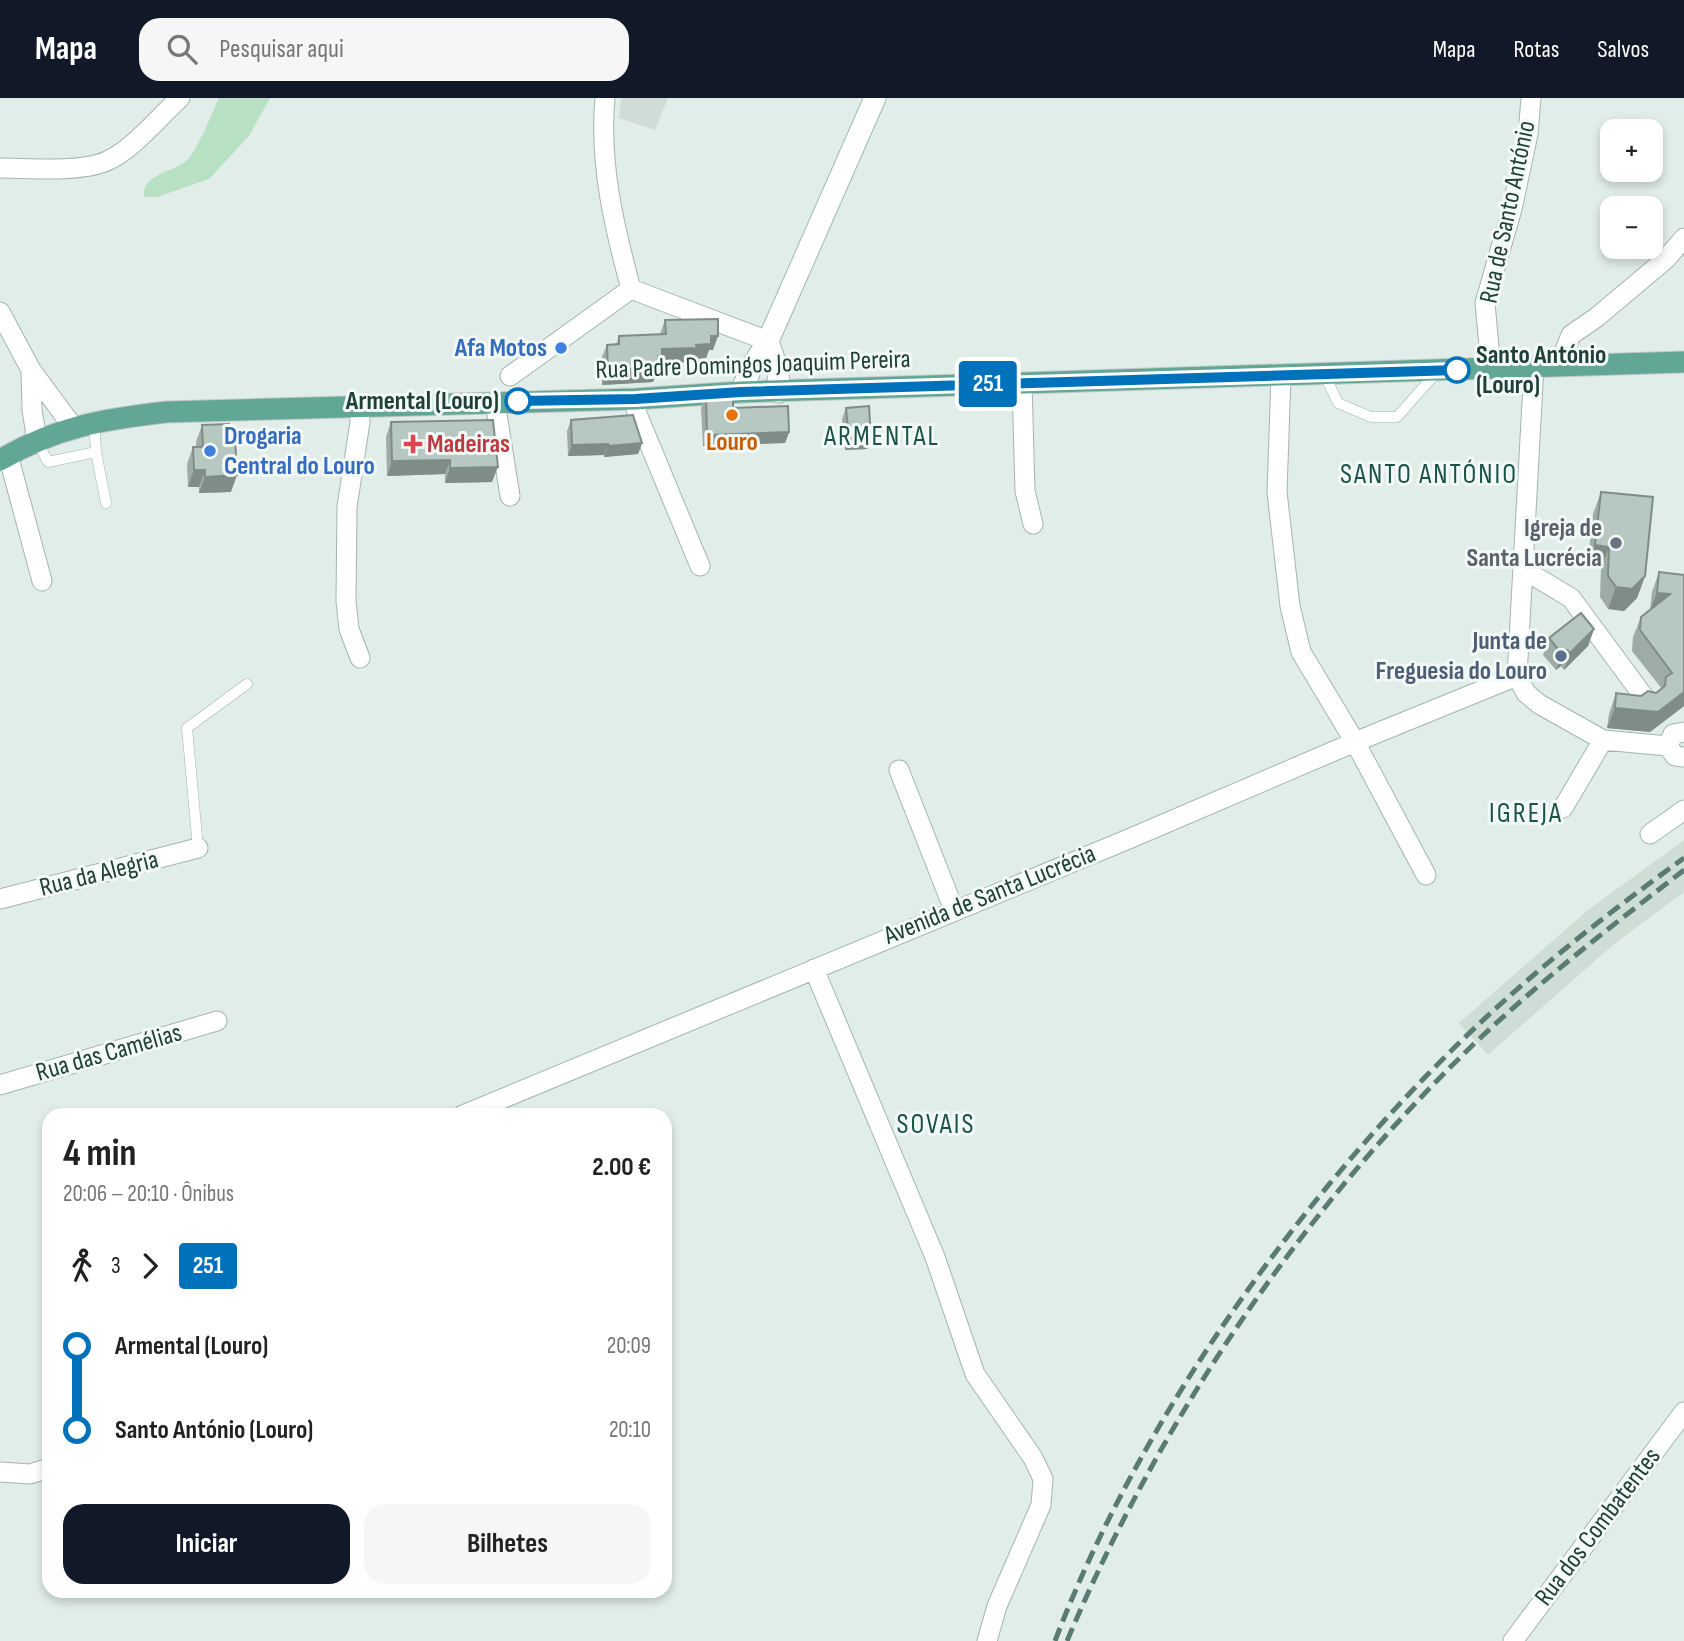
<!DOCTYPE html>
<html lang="pt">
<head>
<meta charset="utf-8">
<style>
  body { margin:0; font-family:"Sofia Sans Condensed",sans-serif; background:#f6f6f6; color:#222; height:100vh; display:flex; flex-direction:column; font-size:26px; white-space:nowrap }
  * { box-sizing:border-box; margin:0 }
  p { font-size:23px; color:#767676 }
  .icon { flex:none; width:38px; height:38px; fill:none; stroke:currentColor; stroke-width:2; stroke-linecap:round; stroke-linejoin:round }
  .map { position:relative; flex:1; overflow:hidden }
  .drawer { position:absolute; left:42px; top:1010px; width:630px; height:490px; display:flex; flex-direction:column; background:#fff; border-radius:21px; box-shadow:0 4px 10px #0003 }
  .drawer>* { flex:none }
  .badge { padding:0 14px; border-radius:5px; font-size:24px; line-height:46px }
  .buttons { position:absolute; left:1600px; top:21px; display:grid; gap:14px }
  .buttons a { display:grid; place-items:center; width:63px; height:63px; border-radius:14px; background:#fff; box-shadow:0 4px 10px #0003; font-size:35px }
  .map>.badge { position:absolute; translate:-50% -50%; box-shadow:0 0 0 4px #fff }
  .legs { display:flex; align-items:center; gap:10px; height:77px; padding:0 21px; font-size:23px }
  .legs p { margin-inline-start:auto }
  .headline { display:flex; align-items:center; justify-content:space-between; height:119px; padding:0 21px }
  h1 { font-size:38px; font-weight:700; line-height:52px }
  .primary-button { display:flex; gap:14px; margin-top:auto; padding:14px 21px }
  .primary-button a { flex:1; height:80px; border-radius:21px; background:#111827; color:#fff; font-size:28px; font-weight:700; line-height:80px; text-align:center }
  .primary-button a+a { background:#f6f6f6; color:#222 }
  ul { padding:0 21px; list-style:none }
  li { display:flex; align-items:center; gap:24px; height:84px; font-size:26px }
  li i { display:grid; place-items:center; width:10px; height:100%; margin:0 9px; background:currentColor }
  li i::after { content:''; width:18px; height:18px; margin:-9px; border:5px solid; border-radius:50%; background:#fff }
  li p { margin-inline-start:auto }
  li:first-child i { background:linear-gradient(#0000 50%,currentColor 0) }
  li:last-child i { background:linear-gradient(currentColor 50%,#0000 0) }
  header { display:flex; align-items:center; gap:42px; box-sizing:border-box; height:98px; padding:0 35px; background:#111827; color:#fff }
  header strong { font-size:33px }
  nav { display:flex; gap:38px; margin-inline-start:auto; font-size:24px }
  .search { width:490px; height:63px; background:#f6f6f6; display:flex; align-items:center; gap:18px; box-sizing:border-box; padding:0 24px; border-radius:21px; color:#767676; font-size:26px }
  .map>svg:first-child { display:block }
</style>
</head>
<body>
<header>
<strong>Mapa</strong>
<div class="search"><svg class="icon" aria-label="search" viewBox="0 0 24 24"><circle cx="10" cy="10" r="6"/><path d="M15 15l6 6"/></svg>Pesquisar aqui</div>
<nav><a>Mapa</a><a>Rotas</a><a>Salvos</a></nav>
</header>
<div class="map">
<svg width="1684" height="1543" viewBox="0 0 1684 1543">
  <rect width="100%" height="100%" fill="#e1ede8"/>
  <path fill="#cfddd7" d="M 621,0 L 668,0 L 655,32 L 619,20 Z
    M 1684,742 L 1684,794 L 1614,846 L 1488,957 L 1459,925 L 1588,812 Z"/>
  <path fill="#b8e0c3" d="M 219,0 L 270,0 L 249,38 L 209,81 L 157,99 L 144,99 C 140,75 179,74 190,59 C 202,42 210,19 219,0 Z"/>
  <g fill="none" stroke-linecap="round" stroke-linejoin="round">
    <defs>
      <path id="service" d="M 1324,276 L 1338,305 L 1371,319 L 1397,319 L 1437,274
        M 94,323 L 96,354
        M 37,343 L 48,364 L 96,354 L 106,405
        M 198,750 L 187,630 L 247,586"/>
      <path id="minor" d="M 605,0 C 599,66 614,128 631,191
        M 0,70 C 29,70 85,75 109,62 C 134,50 159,19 180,0
        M 631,191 L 768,243
        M 0,214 L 31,272 L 73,329
        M 1559,267 L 1571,237 L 1597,219 L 1666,161 L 1684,140
        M 1534,268 L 1517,578 L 1526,595 L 1539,606 L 1603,642 L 1668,648
        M 1491,270 L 1485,205 L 1512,111 L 1528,36 L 1531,0
        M 31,272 L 32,312 L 37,343
        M 510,278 L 631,191
        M 1281,278 L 1277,394 L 1290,508 L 1301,554 L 1355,644 L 1426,777
        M 1022,285 L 1025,393 L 1033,426
        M 635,301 L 637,316 L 700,468
        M 495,304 L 510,398
        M 359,307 L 360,324 L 347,409 L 346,503 L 349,531 L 360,560
        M 8,357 L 42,483
        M 1524,472 L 1571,500 L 1647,603
        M 1684,634 L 1673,636 L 1668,648 L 1675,658 L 1684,659
        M 899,672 L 954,812
        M 1563,710 L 1603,642
        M 1650,736 L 1684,712
        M 0,801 L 198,750
        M 814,871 L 935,1159 L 975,1276 L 1033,1360 L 1043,1381 L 1041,1407 L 997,1508 L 987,1543
        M 0,987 L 217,923
        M 463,1017 L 1131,740 L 1355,644 L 1517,578
        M 0,1374 L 30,1376 L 49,1370
        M 1513,1543 L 1684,1314"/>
      <path id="secondary" d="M 768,243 L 778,273 L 779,294
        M 741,294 L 751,270 L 768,243 L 875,0"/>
      <path id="primary" d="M 0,362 C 56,329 104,321 167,314 L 635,301 L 741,294 L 1684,264"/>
    </defs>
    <use href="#service" stroke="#a3b5af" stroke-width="11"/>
    <use href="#minor" stroke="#a3b5af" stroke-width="21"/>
    <use href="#secondary" stroke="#9ebab0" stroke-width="23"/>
    <use href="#primary" stroke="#c1c9c7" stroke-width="23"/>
    <use href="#service" stroke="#fff" stroke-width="10"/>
    <use href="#minor" stroke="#fff" stroke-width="19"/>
    <use href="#secondary" stroke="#fff" stroke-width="21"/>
    <use href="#primary" stroke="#62a695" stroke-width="21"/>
    <path stroke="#5a7b72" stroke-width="5" stroke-dasharray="14 7" stroke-linecap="butt" d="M 1055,1543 C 1142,1314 1314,1077 1494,912 C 1554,857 1618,808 1684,760
      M 1067,1543 C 1161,1320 1301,1112 1476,944 C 1541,882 1613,827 1684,772"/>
  </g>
  <path fill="#9daca6" d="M 665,222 L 713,252 L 709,252 L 706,260 L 693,261 L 692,264 L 659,265 L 653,284 L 602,287 L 601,261 L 607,247 L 616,247 L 619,238 L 660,236 Z
    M 706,299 L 789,334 L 785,345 L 703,348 L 701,310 Z
    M 846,310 L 871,340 L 867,351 L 845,352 L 842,321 Z
    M 571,322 L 642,345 L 638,356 L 604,359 L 604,357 L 568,358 L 567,333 Z
    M 391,324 L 492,384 L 445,385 L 445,376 L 387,378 L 386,339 Z
    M 202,327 L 231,394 L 199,395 L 199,389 L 188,389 L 187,366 L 193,349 L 196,349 L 196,344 Z
    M 1601,394 L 1645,478 L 1637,500 L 1624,513 L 1608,511 L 1600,499 L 1601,470 L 1587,469 L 1593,416 Z
    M 1659,474 L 1684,477 L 1684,608 L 1650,634 L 1607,630 L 1609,616 L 1616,595 L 1641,598 L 1656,595 L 1662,591 L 1632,553 L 1633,539 L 1641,519 L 1650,512 L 1652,494 Z
    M 1594,531 L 1588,548 L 1564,572 L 1561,568 L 1556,572 L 1543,557 L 1549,540 Z"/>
  <path fill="#7f8c87" d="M 711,238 L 718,238 L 713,252 L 709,252 L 706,260 L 693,261 L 692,264 L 659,265 L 653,284 L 602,287 L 608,272 L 658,258 L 662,251 L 696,247 Z
    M 789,334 L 785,345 L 703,348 L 707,337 Z
    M 871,340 L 867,351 L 845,352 L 849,341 Z
    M 642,345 L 638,356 L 604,359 L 608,348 Z
    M 608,346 L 604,357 L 568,358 L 572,347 Z
    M 450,362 L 445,376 L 387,378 L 392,363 Z
    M 498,369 L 492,384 L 445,385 L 450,370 Z
    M 194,372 L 205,372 L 199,389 L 188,389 Z
    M 237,377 L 231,394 L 199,395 L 205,379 Z
    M 1595,447 L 1609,449 L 1601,470 L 1587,469 Z
    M 1645,478 L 1637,500 L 1624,513 L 1608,511 L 1616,489 Z
    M 1657,495 L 1670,496 L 1649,515 Z
    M 1594,531 L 1588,548 L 1564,572 L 1570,555 Z
    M 1567,552 L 1561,568 L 1556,572 L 1562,556 Z
    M 1684,594 L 1684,608 L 1650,634 L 1607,630 L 1615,610 Z"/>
  <path fill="#b6c8c1" stroke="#7f8c87" stroke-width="2" d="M 718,221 L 718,238 L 711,238 L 711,246 L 696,247 L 697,250 L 662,251 L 662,258 L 658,258 L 658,270 L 608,272 L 607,247 L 619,246 L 619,238 L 666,236 L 665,222 Z
    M 733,297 L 733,310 L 788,308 L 789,334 L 707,337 L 706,299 Z
    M 869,308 L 871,340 L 849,341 L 846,310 Z
    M 633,317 L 642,345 L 608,348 L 608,346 L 572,347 L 571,322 Z
    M 493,322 L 498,369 L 450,370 L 450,362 L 392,363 L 391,324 Z
    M 229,326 L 230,340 L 235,340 L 237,377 L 205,379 L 205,372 L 194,372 L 193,349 L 203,349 L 202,327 Z
    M 1601,394 L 1653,399 L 1645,478 L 1632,491 L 1616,489 L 1608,478 L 1609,449 L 1595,447 Z
    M 1659,474 L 1684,477 L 1684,594 L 1658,614 L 1615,610 L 1616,595 L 1641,598 L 1648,593 L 1656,595 L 1665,588 L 1666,579 L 1672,575 L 1640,532 L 1641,519 L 1670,496 L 1657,495 Z
    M 1581,515 L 1594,531 L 1570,555 L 1567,552 L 1562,556 L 1549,540 Z"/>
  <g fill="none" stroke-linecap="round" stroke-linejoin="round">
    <defs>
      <path id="line-1" d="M 518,303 L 635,301 L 741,294 L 1457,272"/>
    </defs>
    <use href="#line-1" stroke="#fff" stroke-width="16"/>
    <use href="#line-1" stroke="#0072bc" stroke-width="10"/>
  </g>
  <g fill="#3f7fe0" stroke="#f2f9f6" stroke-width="2.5">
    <circle cx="561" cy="250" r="7"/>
    <circle cx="210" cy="353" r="7"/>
  </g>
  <g fill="#fff" stroke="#0072bc" stroke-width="3.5">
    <circle cx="1457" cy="272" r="12"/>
    <circle cx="518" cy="303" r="12"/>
  </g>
  <circle fill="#e8710a" stroke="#f2f9f6" stroke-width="2.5" cx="732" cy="317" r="7"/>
  <path fill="#e0444e" stroke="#f2f9f6" stroke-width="2.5" d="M409.5 335.5h7v7h7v7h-7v7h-7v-7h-7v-7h7z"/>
  <circle fill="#6b7280" stroke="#f2f9f6" stroke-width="2.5" cx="1616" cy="445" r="7"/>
  <circle fill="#5c6f8a" stroke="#f2f9f6" stroke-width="2.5" cx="1561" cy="558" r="7"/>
  <g text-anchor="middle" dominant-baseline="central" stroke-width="6" stroke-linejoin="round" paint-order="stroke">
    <g font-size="26" fill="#203f37" stroke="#f2f9f6">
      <text transform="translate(1508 114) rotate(-78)">Rua de Santo António</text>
      <text transform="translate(753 267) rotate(-2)">Rua Padre Domingos Joaquim Pereira</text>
      <text transform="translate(99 776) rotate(-14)">Rua da Alegria</text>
      <text transform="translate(990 797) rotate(-22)">Avenida de Santa Lucrécia</text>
      <text transform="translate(109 955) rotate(-16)">Rua das Camélias</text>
      <text transform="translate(1598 1429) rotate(-53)">Rua dos Combatentes</text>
    </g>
    <g font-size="26" font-weight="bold" fill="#366cbe" stroke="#f2f9f6" text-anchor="end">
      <text x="547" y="250">Afa Motos</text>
      <text x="224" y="338" text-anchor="start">Drogaria<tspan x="224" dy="30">Central do Louro</tspan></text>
    </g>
    <g font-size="26" font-weight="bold" fill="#203f37" stroke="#f2f9f6" text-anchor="start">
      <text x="1476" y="257">Santo António<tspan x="1476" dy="30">(Louro)</tspan></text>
      <text x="499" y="303" text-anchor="end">Armental (Louro)</text>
    </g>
    <g font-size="26" font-weight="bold" fill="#c56008" stroke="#f2f9f6">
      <text x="732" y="344">Louro</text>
    </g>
    <g font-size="26" font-weight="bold" fill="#be3a42" stroke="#f2f9f6" text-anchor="start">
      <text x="427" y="346">Madeiras</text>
    </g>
    <g font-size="26" font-weight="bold" fill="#5b616d" stroke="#f2f9f6" text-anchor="end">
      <text x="1602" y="430">Igreja de<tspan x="1602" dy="30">Santa Lucrécia</tspan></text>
    </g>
    <g font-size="26" font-weight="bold" fill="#4e5e75" stroke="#f2f9f6" text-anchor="end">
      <text x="1547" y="543">Junta de<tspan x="1547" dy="30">Freguesia do Louro</tspan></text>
    </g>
    <g font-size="28" letter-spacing="2" fill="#1a5346" stroke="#f2f9f6">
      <text x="882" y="338">ARMENTAL</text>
      <text x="1429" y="376">SANTO ANTÓNIO</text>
      <text x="1526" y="715">IGREJA</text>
      <text x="936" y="1026">SOVAIS</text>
    </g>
  </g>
</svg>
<div class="buttons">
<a>+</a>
<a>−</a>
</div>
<b class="badge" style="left:988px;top:286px;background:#0072bc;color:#fff">251</b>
<section class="drawer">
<div class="headline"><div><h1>4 min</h1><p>20:06 – 20:10 · Ônibus</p></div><b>2.00 €</b></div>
<div class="legs"><svg class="icon" aria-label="walk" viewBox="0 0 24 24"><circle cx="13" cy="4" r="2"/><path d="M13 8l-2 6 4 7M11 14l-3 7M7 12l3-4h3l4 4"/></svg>3<svg class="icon" aria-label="forward" viewBox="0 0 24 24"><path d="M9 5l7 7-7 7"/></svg><b class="badge" style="background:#0072bc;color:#fff">251</b></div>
<ul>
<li><i style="color:#0072bc"></i><b>Armental (Louro)</b><p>20:09</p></li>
<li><i style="color:#0072bc"></i><b>Santo António (Louro)</b><p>20:10</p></li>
</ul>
<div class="primary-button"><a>Iniciar</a><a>Bilhetes</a></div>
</section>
</div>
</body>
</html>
